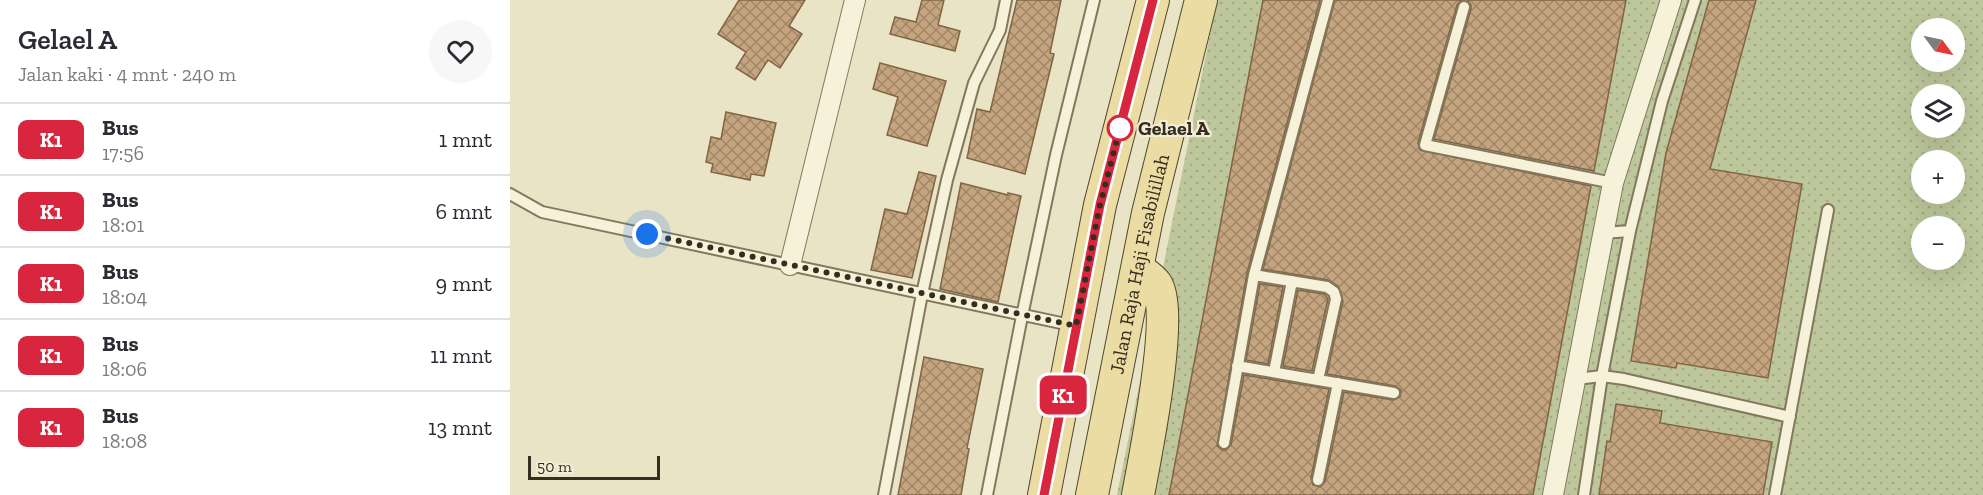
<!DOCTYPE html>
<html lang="id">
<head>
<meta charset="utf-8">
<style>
  body { margin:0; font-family:"Zilla Slab",serif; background:#f7f7f7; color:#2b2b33; height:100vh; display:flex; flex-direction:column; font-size:22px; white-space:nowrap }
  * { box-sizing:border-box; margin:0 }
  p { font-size:20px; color:#7c7c81 }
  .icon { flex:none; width:33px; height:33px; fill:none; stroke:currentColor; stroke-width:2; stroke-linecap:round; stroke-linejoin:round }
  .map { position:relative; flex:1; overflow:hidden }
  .sheet { display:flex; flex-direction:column; background:#fff; width:510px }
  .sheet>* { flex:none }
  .badge { padding:0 12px; border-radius:9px; font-size:21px; line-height:39px }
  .needle { width:39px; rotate:123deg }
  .fabs { position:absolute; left:1401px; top:18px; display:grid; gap:12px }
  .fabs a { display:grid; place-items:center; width:54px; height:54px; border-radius:50%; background:#fff; box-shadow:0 6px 24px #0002; font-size:30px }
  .scale { position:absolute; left:18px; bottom:15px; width:132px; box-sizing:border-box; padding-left:6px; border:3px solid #362d20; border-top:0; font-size:16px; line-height:21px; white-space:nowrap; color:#362d20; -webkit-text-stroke:4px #f2edd5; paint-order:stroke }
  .you { position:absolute; width:30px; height:30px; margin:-15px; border:4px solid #fff; border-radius:50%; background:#1a73e8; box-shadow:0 0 0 9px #1a73e833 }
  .map>.badge { position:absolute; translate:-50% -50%; box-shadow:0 0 0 3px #fff }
  .round { display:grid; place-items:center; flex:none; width:63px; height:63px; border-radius:32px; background:#f7f7f7 }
  .overview { display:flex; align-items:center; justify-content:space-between; height:102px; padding:0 18px }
  h1 { font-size:28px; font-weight:600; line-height:45px }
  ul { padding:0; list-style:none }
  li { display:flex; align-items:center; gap:18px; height:72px; padding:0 18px; border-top:2px solid #e1e1e2 }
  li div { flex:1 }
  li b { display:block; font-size:22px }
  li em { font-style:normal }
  li .badge { min-width:66px; font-weight:700; text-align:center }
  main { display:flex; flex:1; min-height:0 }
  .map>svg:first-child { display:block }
</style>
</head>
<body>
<main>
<section class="sheet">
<div class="overview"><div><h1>Gelael A</h1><p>Jalan kaki · 4 mnt · 240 m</p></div><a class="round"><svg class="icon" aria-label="heart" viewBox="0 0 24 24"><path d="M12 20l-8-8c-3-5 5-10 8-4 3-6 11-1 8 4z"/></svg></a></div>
<ul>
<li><span class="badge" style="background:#d7263d;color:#fff">K1</span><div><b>Bus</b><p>17:56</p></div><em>1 mnt</em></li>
<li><span class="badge" style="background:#d7263d;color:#fff">K1</span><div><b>Bus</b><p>18:01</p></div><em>6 mnt</em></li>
<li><span class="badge" style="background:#d7263d;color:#fff">K1</span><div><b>Bus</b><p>18:04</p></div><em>9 mnt</em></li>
<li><span class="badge" style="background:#d7263d;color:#fff">K1</span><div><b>Bus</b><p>18:06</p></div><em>11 mnt</em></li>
<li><span class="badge" style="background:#d7263d;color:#fff">K1</span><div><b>Bus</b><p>18:08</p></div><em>13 mnt</em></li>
</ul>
</section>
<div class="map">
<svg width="1473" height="495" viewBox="0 0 1473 495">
  <defs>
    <pattern id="grass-dots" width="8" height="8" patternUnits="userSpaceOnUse" patternTransform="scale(1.5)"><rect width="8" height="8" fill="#bdc79b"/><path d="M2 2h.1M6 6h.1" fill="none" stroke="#a3ab85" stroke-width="1.8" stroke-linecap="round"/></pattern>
    <pattern id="building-cross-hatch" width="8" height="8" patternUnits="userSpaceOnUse" patternTransform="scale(1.5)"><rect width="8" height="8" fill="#c5a57f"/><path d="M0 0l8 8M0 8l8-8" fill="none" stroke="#a18768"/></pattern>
  </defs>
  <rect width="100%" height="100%" fill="#eae4c6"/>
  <path fill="url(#grass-dots)" fill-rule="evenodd" d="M 707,0 L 1473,0 L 1473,495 L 607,495 ZM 1412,28 L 1444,28 L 1444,62 L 1412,62 ZM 1412,94 L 1444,94 L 1444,128 L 1412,128 ZM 1412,160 L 1444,160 L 1444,194 L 1412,194 ZM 1412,226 L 1444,226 L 1444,260 L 1412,260 Z"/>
  <path fill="url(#building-cross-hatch)" stroke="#816445" stroke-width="1.5" d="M 229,0 L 295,0 L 279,26 L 292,34 L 270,68 L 258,60 L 245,80 L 226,68 L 236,52 L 208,34 Z
    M 412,0 L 434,0 L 428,25 L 450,31 L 445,51 L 380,34 L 385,17 L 406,22 Z
    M 507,0 L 551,0 L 540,53 L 544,54 L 515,174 L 457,158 L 467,109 L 480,112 Z
    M 753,0 L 810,0 L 737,273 L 707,446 L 712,450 L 716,450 L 721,445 L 734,375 L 819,389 L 801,478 L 803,485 L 810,487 L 815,482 L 834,392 L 883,400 L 890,397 L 891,390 L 885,386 L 817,374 L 833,301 L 828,286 L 818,280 L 753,269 L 825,0 L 952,0 L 947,5 L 908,143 L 910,150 L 1081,186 L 1023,495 L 659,495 Z
    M 957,0 L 1116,0 L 1084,171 L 924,139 L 961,9 L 961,5 Z
    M 1199,0 L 1246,0 L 1200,169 L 1292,184 L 1258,378 L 1167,363 L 1166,368 L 1121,361 L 1156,153 Z
    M 370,63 L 436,81 L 417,146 L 377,135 L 388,97 L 363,89 Z
    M 216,112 L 266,123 L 254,176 L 241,174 L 240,180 L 201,172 L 203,164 L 196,162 L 201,137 L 211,139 Z
    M 409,172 L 426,176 L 402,278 L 361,270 L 375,209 L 397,214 Z
    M 451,183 L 498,195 L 498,193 L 511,196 L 488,302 L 430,289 Z
    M 750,284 L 773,287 L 758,364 L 736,360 Z
    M 788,290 L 814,294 L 818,299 L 802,371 L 773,366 Z
    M 414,357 L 473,369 L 457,448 L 459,449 L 451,495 L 388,495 Z
    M 1106,404 L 1152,411 L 1150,423 L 1262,442 L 1253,495 L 1089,495 L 1097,441 L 1100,442 Z"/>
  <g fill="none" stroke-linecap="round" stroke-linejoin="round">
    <defs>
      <path id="service" d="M 954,7 L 915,145 L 1103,183
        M 0,194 L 32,212 L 565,326
        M 1093,233 L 1120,231
        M 727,366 L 808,380 L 826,299 L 824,292 L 817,287 L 744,275
        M 764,372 L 782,281
        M 1066,379 L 1092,376 L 1114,379 L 1280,417
        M 808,380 L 884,393
        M 714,443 L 744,275 L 818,0
        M 808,480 L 828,383
        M 374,495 L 412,294 L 437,180 L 464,83 L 490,30 L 496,0
        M 477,495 L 512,316 L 546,155 L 584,0
        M 1074,495 L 1092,376 L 1120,231 L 1152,101 L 1185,0
        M 1265,495 L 1318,210"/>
      <path id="minor" d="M 280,265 L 345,0
        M 1043,495 L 1103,183 L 1161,0"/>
      <g id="primary">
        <path d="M 628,269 C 634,273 642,278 646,284 C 665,312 635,457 628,495"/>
        <path d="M 534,495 L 590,205 L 643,0"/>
        <path id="s1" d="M 582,495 L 638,213 L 691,0"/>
      </g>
    </defs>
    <use href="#service" stroke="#84775d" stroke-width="14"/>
    <use href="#minor" stroke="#84775d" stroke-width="22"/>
    <use href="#primary" stroke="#524531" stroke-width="34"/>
    <use href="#service" stroke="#f6f1d9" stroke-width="10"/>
    <use href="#minor" stroke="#f6f1d9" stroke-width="20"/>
    <use href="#primary" stroke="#eadca2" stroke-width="32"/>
  </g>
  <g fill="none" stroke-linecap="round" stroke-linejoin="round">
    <defs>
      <path id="line" d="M 534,495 L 590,205 L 643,0"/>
    </defs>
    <use href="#line" stroke="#fff" stroke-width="14"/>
    <use href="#line" stroke="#d7263d" stroke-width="9"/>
    <path stroke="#362d20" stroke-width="6" stroke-dasharray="0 10.8" d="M 137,234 L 566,326 L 590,205 L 610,128"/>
  </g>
  <circle fill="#fff" stroke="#d7263d" stroke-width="3" cx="610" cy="128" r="12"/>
  <g text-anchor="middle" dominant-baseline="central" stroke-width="4.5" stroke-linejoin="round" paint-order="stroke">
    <g font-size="20" font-weight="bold" fill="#362d20" stroke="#f2edd5" text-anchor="start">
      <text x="628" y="128">Gelael A</text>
    </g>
    <g font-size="20" fill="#362d20" stroke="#f2edd5">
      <text stroke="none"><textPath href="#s1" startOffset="236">Jalan Raja Haji Fisabilillah</textPath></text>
    </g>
  </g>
</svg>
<div class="fabs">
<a><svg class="needle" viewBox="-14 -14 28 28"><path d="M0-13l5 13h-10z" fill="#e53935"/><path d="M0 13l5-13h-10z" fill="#7c7c81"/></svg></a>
<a><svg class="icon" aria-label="layers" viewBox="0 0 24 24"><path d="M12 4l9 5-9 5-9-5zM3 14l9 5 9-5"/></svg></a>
<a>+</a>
<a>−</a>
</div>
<div class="scale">50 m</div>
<div class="you" style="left:137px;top:234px"></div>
<b class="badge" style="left:553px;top:395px;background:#d7263d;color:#fff">K1</b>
</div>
</main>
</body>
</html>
